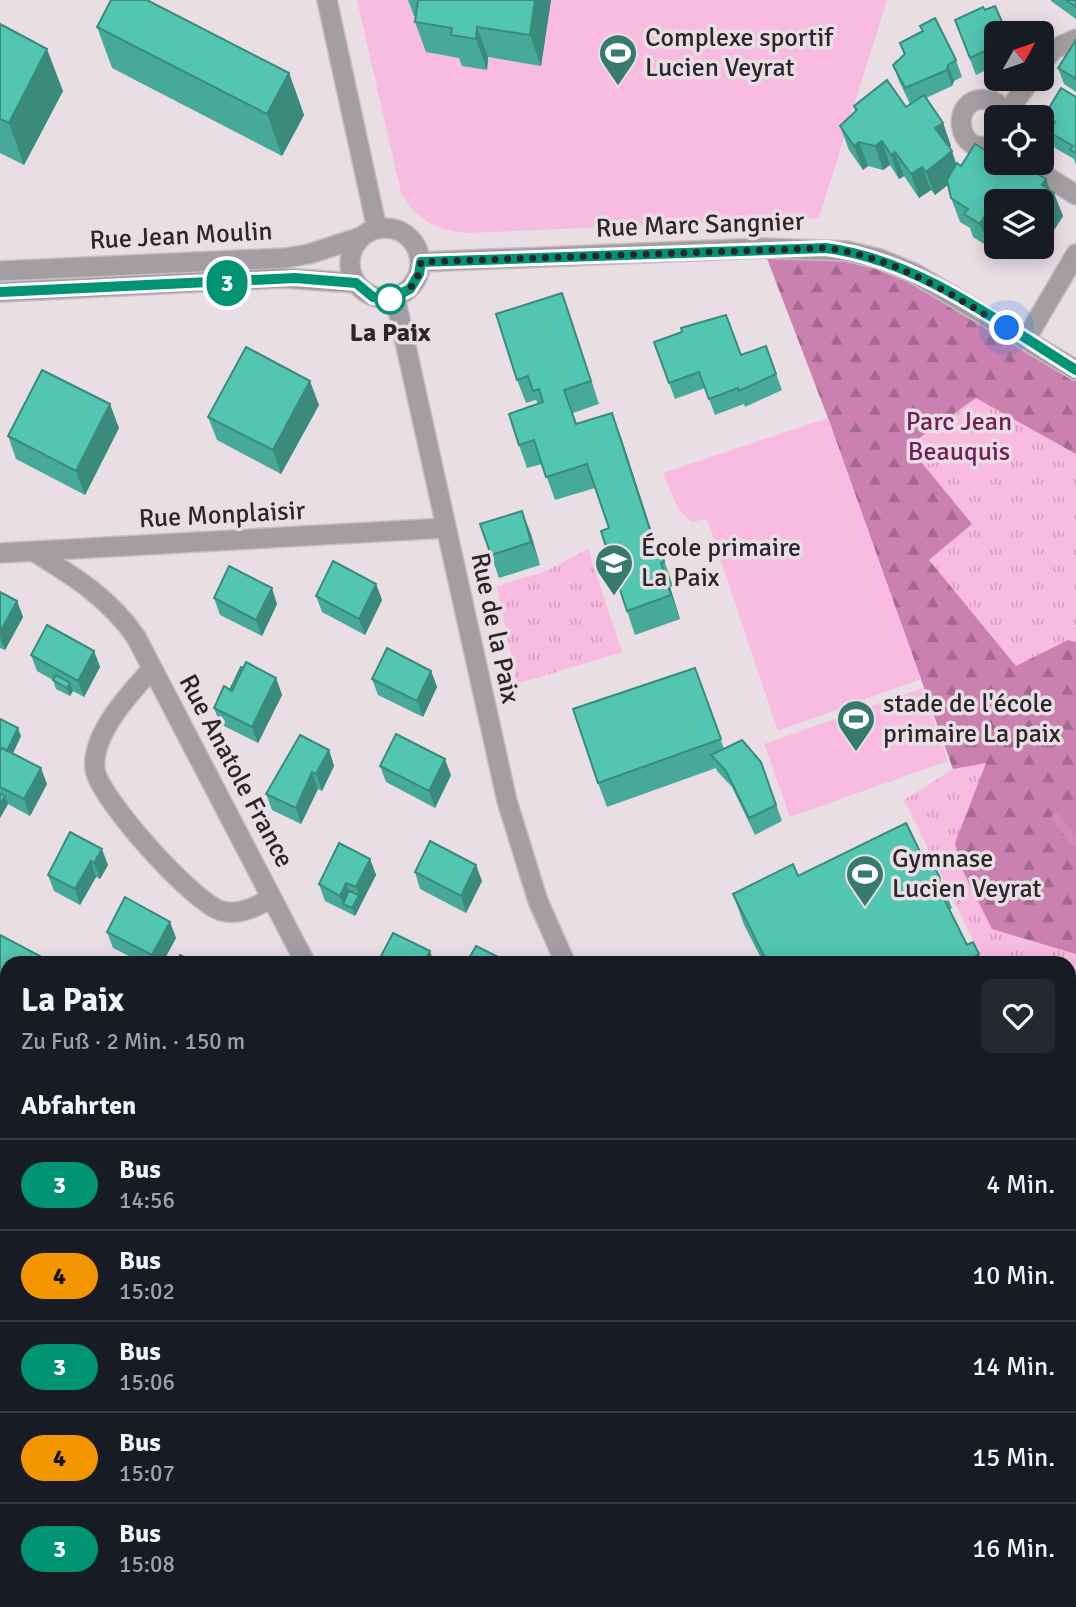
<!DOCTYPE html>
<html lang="de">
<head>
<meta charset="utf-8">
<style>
  body { margin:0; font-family:Signika,sans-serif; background:#242831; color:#f1f3f6; height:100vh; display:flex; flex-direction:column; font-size:26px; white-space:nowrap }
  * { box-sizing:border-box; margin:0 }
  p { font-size:23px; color:#9ea1a6 }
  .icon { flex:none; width:38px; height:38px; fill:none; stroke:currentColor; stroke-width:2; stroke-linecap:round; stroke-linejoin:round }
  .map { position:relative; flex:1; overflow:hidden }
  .panel { position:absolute; left:0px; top:956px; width:1076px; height:653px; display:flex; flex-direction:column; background:#171b24; border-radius:21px 21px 0 0; box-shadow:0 4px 18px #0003 }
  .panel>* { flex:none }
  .badge { padding:0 14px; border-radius:23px; font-size:24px; line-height:46px }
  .needle { width:46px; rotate:50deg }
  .tools { position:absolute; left:984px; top:21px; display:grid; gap:14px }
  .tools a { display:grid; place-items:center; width:70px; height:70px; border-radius:10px; background:#171b24; box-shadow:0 4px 18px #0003; font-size:35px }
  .you { position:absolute; width:35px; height:35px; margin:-18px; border:5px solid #fff; border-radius:50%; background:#1a73e8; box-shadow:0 0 0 10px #1a73e833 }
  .map>.badge { position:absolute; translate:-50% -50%; box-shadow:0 0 0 4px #fff }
  h2 { padding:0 21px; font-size:26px; line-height:63px }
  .round { display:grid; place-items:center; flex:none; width:74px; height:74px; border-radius:10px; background:#242831 }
  .summary { display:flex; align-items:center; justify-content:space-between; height:119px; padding:0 21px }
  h1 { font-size:33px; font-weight:700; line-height:52px }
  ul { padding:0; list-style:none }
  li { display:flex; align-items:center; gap:21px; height:91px; padding:0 21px; border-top:2px solid #363941 }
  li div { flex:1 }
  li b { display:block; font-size:26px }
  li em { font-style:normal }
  li .badge { min-width:77px; font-weight:700; text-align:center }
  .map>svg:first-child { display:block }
</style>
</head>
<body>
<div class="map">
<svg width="1076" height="1607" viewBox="0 0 1076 1607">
  <defs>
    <pattern id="grass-tufts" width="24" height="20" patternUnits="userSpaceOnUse" patternTransform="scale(1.75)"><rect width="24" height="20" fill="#f9bce1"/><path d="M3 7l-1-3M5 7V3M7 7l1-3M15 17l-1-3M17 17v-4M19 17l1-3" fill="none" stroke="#d6a1c1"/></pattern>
    <pattern id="forest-firs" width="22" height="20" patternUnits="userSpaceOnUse" patternTransform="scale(1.75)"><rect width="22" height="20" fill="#cb81af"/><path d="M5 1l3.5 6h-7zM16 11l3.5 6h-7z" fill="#a5698e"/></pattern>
  </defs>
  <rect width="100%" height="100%" fill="#eadee5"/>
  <path fill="url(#grass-tufts)" d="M 763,248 L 1076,370 L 1076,1232 L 1069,1223 L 1069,1211 L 1073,1208 L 1069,1203 L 1069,962 L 984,962 L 904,800 L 953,769 L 828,418 Z
    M 588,549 L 622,652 L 517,684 L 497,586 L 546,571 Z
    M 0,1412 L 7,1418 L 7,1504 L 0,1498 Z
    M 116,1601 L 211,1601 L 218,1607 L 122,1607 Z"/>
  <path fill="url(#forest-firs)" d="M 763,248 L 863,254 L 1076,370 L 1076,454 L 976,398 L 908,446 L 972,524 L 929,560 L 1016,666 L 1068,640 L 1076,642 L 1076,954 L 992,929 L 961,867 L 955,843 L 986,763 L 953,769 L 828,418 Z"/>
  <path fill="#f9bce1" d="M 357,0 L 887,0 L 819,218 L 469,233 C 437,231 418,221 401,193 Z
    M 828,418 L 921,679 L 778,731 L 707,519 L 692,522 L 678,509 L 663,473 Z
    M 922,688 L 948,761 L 790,817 L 764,744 Z"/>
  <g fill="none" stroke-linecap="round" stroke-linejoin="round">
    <path stroke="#d288b6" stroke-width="9" d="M 1056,818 L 1076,842"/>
    <defs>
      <path id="minor" d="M 327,0 L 377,229
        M 1041,64 L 1054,49 L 1076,39
        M 1006,114 L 1031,79
        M 996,144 C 954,161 949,94 987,100 C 997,101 1004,108 1007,117
        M 1025,163 L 1076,195
        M 395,297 L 507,801 L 538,901 L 565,962
        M 1026,339 L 1076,254
        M 0,553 L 446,528
        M 36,553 C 75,577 110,599 136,637 L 305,962
        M 152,669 C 131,692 91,734 95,769 C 98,797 194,904 222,911 C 240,916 257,906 272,898
        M 0,1127 L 7,1135
        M 447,1601 L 453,1607
        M 1051,1601 L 1056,1607
        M 664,1607 L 669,1601"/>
      <path id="tertiary" d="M350 263a35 35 0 1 1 70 0a35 35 0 1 1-70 0Z
        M 421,262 L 763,248 L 847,251 L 880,259 L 914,273 L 1076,370
        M 0,271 L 285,258 L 309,254 L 361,237
        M 0,292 L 283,278 L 356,283"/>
    </defs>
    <use href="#minor" stroke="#c7bdc3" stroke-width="22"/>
    <use href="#tertiary" stroke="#c7bdc3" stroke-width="22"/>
    <use href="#minor" stroke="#a39ea1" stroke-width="19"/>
    <use href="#tertiary" stroke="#a39ea1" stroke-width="19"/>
  </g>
  <path fill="#47aa98" d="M 408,0 L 551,0 L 541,66 L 488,57 L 487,70 L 462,66 L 459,58 L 426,52 L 415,22 L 416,16 L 414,16 Z
    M 1051,0 L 1076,0 L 1076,19 L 1051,1 Z
    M 985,10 L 996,33 L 996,65 L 976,75 L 955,20 Z
    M 0,24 L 63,91 L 24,165 L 0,153 Z
    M 920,26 L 956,60 L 962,77 L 954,81 L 952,86 L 926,98 L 943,123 L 951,146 L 949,148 L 956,164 L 961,166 L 1050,190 L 1063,216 L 1040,252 L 1031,247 L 1041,247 L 1041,201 L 996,201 L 996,238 L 995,238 L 989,247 L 973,237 L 970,228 L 960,222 L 951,198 L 948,185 L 935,195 L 931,190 L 919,198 L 904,176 L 899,179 L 890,165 L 883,170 L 868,166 L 863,170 L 849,150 L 840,126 L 855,112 L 854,106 L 906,107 L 910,104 L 899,81 L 893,65 L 904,55 L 900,43 L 922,31 Z
    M 97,27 L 289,73 L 304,115 L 282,156 L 112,68 Z
    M 1076,40 L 1076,92 L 1064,84 L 1058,68 Z
    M 1076,97 L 1076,165 L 1074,159 L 1055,148 L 1044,116 Z
    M 562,293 L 599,404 L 573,413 L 576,424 L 621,437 L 660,558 L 663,557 L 673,586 L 670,587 L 680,619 L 635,635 L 627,611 L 609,528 L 595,488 L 555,500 L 542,464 L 527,468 L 519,445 L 538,404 L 536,400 L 526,403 L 517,380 Z
    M 654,342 L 741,355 L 766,346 L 782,390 L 745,407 L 744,404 L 715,415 L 705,388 L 675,399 Z
    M 319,405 L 281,474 L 217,440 L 208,417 Z
    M 119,428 L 85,495 L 16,459 L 8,436 Z
    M 522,511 L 540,565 L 499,578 L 491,555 Z
    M 376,584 L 382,600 L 365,635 L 322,612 L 316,596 Z
    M 0,592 L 17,601 L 23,617 L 5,650 L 0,648 Z
    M 214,598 L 277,604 L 262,636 L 220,615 Z
    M 94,651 L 100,667 L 84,697 L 73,691 L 70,696 L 56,689 L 53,680 L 37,671 L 31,655 Z
    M 695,668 L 724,749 L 761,762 L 782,821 L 755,835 L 732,787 L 717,771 L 716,768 L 607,807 L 598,783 Z
    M 431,671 L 437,687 L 423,717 L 378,695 L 372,679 Z
    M 276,678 L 282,695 L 258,743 L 220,724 L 214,708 L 230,690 Z
    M 0,719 L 21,736 L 13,753 L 47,784 L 30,816 L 8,804 L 0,818 Z
    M 329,750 L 334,766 L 322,791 L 318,789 L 301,824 L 272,810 L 266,794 Z
    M 380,766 L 451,775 L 435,808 L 386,782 Z
    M 70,832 L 108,865 L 100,879 L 96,877 L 80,905 L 54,891 L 48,875 Z
    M 370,859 L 376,875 L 355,916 L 325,901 L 319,884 Z
    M 928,868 L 940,878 L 952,908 L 949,910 L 967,945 L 979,954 L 982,962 L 763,962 L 744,925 L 733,894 L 798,876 Z
    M 415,872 L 482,881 L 466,913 L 420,889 Z
    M 170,922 L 176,938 L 163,962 L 141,962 L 113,948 L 107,932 Z
    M 0,935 L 40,956 L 42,962 L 7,962 L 7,996 L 2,993 L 0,989 Z
    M 7,1518 L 7,1579 L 0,1573 L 0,1523 Z
    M 307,1601 L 351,1601 L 348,1607 L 309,1607 Z
    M 588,1601 L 613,1601 L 609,1607 L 596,1607 Z"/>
  <path fill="#3a8b7c" d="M 535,0 L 551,0 L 541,66 L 530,35 Z
    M 477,27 L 488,57 L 487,70 L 476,39 Z
    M 47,49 L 63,91 L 24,165 L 9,123 Z
    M 948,65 L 954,81 L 952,86 L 947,70 Z
    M 289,73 L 304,115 L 282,156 L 267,114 Z
    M 943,123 L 951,146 L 944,152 L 935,128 Z
    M 882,141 L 890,165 L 883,170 L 875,146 Z
    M 859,142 L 868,166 L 863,170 L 854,146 Z
    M 952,151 L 960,175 L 935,195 L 926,172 Z
    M 895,152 L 904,176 L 899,179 L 891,155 Z
    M 922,167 L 931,190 L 919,198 L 911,174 Z
    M 1046,179 L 1052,196 L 1054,193 L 1063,216 L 1040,252 L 1038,247 L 1041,247 L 1042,185 Z
    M 986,214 L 995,238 L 989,247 L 980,224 Z
    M 562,293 L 570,316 L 599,404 L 591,381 Z
    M 310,381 L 319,405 L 281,474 L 273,450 Z
    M 110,404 L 119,428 L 85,495 L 76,471 Z
    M 612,413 L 621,437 L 662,563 L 661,563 Z
    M 522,511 L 531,534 L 540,565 L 531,542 Z
    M 661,563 L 670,587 L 680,619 L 671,595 Z
    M 376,584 L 382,600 L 365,635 L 359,619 Z
    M 272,588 L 277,604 L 262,636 L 256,620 Z
    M 17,601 L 23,617 L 5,650 L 0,637 L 0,632 Z
    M 94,651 L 100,667 L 84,697 L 78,681 Z
    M 431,671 L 437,687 L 423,717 L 417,701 Z
    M 276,678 L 282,695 L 258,743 L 252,727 Z
    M 70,683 L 73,691 L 70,696 L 67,688 Z
    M 18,728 L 21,736 L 8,764 L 5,756 Z
    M 329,750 L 334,766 L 322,791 L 316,774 Z
    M 445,759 L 451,775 L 435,808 L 429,791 Z
    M 41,768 L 47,784 L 30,816 L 24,799 Z
    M 312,772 L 318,789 L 301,824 L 296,808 Z
    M 5,796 L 8,804 L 0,818 L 0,805 Z
    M 102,849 L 108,865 L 100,879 L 94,863 Z
    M 370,859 L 376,875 L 355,916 L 352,908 L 359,895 L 356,887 Z
    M 91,861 L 96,877 L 80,905 L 75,889 Z
    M 476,865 L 482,881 L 466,913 L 461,896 Z
    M 346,883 L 352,899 L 343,904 L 340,896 Z
    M 170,922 L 176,938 L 163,962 L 154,962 L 152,955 Z
    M 430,951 L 434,962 L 424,962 Z
    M 40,956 L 42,962 L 36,962 Z
    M 2,1180 L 7,1194 L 7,1198 L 0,1210 L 0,1183 Z
    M 0,1298 L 5,1312 L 0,1321 Z
    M 99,1601 L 103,1601 L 105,1607 L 94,1607 Z
    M 336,1601 L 351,1601 L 348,1607 L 333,1607 Z
    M 600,1601 L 613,1601 L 609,1607 L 602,1607 Z
    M 721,1601 L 726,1601 L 728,1607 L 717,1607 Z
    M 794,1601 L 798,1601 L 800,1607 L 788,1607 Z
    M 873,1601 L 876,1601 L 878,1607 L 869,1607 Z
    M 944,1601 L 951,1601 L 946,1607 Z"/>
  <path fill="#53c6b1" stroke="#3a8b7c" stroke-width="2" d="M 111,0 L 147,0 L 289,73 L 267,114 L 97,27 Z
    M 418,0 L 535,0 L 530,35 L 477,27 L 476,39 L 451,35 L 452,28 L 415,22 Z
    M 1066,0 L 1076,0 L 1076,7 Z
    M 995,6 L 1007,33 L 996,33 L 996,46 L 970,58 L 955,20 L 983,7 L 985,10 Z
    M 935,18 L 956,60 L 948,65 L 947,70 L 905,88 L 893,65 L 905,54 L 900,43 L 923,31 L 920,26 Z
    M 0,24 L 47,49 L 9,123 L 0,119 Z
    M 1076,40 L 1076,79 L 1058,68 Z
    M 887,80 L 906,107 L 924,95 L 943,123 L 935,128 L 952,151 L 926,172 L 922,167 L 911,174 L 895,152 L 891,155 L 882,141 L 875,146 L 859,142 L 854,146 L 840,126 L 857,110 L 854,106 Z
    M 1061,88 L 1076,97 L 1076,153 L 1070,150 L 1073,146 L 1049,132 L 1055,122 L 1044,116 Z
    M 975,144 L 996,157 L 996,163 L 1020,163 L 1046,179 L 1042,185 L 1054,193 L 1041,213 L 1041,201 L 996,201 L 996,220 L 986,214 L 980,224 L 964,214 L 968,209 L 951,198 L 947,180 L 957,163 L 961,166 Z
    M 562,293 L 591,381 L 564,390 L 576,424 L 612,413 L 659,558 L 663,557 L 664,562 L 661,563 L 671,595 L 627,611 L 601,531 L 609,528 L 587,464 L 546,477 L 534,440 L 519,445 L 509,414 L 543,402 L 539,389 L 533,391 L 528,376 L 517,380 L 496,314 Z
    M 726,315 L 741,355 L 766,346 L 776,374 L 739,391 L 738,388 L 709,399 L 699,372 L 669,383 L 654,342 L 682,332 L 681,328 Z
    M 246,347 L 310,381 L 273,450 L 208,417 Z
    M 42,370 L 110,404 L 76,471 L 8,436 Z
    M 522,511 L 531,542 L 491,555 L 480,524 Z
    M 333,561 L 376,584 L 359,619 L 316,596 Z
    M 229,566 L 272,588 L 256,620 L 214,598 Z
    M 0,592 L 17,601 L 0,632 Z
    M 47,625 L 94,651 L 78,681 L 31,655 Z
    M 387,648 L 431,671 L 417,701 L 372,679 Z
    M 246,662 L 276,678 L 252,727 L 214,708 L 224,686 L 232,691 Z
    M 241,667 L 243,668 L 232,691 L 230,690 Z
    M 695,668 L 721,739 L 598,783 L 573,709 Z
    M 56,675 L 70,683 L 67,688 L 53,680 Z
    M 0,719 L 18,728 L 7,751 L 2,748 L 0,751 Z
    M 396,734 L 445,759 L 429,791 L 380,766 Z
    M 300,735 L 329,750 L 316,774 L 312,772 L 296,808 L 266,794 Z
    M 742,740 L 761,762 L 776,805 L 749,818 L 726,771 L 711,755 Z
    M 2,748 L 41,768 L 24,799 L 0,787 L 0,751 Z
    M 0,793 L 5,796 L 0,805 Z
    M 906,823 L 928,868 L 934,865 L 940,878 L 935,881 L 967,945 L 973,942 L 979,954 L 972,958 L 975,962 L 767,962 L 733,894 L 793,864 L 798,876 Z
    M 70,832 L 102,849 L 94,863 L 91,861 L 75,889 L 48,875 Z
    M 430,841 L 476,865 L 461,896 L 415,872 Z
    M 339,843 L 370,859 L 356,887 L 346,883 L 340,896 L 319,884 Z
    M 349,891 L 359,895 L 352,908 L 343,904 Z
    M 125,897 L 170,922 L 152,955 L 107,932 Z
    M 393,933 L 430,951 L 424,962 L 378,962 Z
    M 0,935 L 40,956 L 36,962 L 7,962 L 7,983 L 0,979 Z
    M 476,946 L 508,962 L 467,962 Z
    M 180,955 L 194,962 L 176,962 Z
    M 5,1516 L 7,1518 L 7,1568 L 0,1562 L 0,1523 Z
    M 53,1601 L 99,1601 L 94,1607 L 51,1607 L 49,1605 Z
    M 322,1601 L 336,1601 L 332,1606 Z
    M 679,1601 L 721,1601 L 717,1607 L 675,1607 Z
    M 750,1601 L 794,1601 L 788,1607 L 744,1607 Z
    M 854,1601 L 873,1601 L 869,1607 L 850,1607 Z"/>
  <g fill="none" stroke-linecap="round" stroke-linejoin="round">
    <defs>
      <path id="line" d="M 0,292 L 295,278 L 356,283 L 373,297 L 390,299 L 410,289 L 419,274 L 421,262 L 826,248 C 918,260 998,322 1076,370"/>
    </defs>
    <use href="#line" stroke="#fff" stroke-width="16"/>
    <use href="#line" stroke="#009475" stroke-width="10"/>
    <path stroke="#2a2629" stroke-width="7" stroke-dasharray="0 12.6" d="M 390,299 C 409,294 419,282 421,262 L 826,248 C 895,257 949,293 1007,328"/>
  </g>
  <defs>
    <symbol id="stadium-pin" viewBox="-11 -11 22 30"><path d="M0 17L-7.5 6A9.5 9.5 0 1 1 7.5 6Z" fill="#377b6e" stroke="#eadee5"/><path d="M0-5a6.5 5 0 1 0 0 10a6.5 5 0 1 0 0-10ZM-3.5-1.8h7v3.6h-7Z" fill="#fff"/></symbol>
    <symbol id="school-pin" viewBox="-11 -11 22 30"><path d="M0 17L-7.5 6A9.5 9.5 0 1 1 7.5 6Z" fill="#377b6e" stroke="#eadee5"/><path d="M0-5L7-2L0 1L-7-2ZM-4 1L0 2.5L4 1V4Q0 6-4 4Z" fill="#fff"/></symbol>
  </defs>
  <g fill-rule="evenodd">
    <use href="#stadium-pin" x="596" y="31" width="44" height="60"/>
    <use href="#school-pin" x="592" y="541" width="44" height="60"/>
    <use href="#stadium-pin" x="834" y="697" width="44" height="60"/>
    <use href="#stadium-pin" x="843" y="852" width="44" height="60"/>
  </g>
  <circle fill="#fff" stroke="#009475" stroke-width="3.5" cx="390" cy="299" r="14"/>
  <g text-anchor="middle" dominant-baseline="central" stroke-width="7" stroke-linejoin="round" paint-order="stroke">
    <g font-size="26" fill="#2a2629" stroke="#eadee5" text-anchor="start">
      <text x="645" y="38">Complexe sportif<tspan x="645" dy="30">Lucien Veyrat</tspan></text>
      <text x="641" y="548">École primaire<tspan x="641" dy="30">La Paix</tspan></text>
      <text x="883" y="704">stade de l'école<tspan x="883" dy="30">primaire La paix</tspan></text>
      <text x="892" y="859">Gymnase<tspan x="892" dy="30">Lucien Veyrat</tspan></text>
    </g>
    <g font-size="26" fill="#2a2629" stroke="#eadee5">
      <text transform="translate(700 225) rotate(-2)">Rue Marc Sangnier</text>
      <text transform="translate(181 236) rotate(-3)">Rue Jean Moulin</text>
      <text transform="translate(222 515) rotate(-3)">Rue Monplaisir</text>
      <text transform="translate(495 628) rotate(78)">Rue de la Paix</text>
      <text transform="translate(236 771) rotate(62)">Rue Anatole France</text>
    </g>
    <g font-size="26" font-weight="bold" fill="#2a2629" stroke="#eadee5">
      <text x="390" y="333">La Paix</text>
    </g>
    <g font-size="26" fill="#731c59" stroke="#eadee5">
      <text x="959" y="422">Parc Jean<tspan x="959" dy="30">Beauquis</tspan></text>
    </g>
  </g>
</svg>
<div class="tools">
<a><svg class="needle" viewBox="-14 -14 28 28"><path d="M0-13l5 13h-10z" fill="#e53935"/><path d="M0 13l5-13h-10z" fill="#9ea1a6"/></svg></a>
<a><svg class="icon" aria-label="locate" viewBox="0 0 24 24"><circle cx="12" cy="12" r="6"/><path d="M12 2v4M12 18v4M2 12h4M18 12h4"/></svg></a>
<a><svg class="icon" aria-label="layers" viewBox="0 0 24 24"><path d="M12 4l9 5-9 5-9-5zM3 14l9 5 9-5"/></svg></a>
</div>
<div class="you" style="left:1007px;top:328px"></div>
<b class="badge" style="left:227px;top:283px;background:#009475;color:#fff">3</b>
<section class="panel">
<div class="summary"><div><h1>La Paix</h1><p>Zu Fuß · 2 Min. · 150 m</p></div><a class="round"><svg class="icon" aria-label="heart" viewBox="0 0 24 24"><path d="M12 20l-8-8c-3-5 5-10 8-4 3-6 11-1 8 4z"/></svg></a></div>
<h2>Abfahrten</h2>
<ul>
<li><span class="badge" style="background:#009475;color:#fff">3</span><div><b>Bus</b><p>14:56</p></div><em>4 Min.</em></li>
<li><span class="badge" style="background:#f39600;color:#111">4</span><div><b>Bus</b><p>15:02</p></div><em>10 Min.</em></li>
<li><span class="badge" style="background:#009475;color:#fff">3</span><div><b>Bus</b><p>15:06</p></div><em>14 Min.</em></li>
<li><span class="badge" style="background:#f39600;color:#111">4</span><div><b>Bus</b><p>15:07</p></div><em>15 Min.</em></li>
<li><span class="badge" style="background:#009475;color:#fff">3</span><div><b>Bus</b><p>15:08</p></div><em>16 Min.</em></li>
</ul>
</section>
</div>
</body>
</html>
